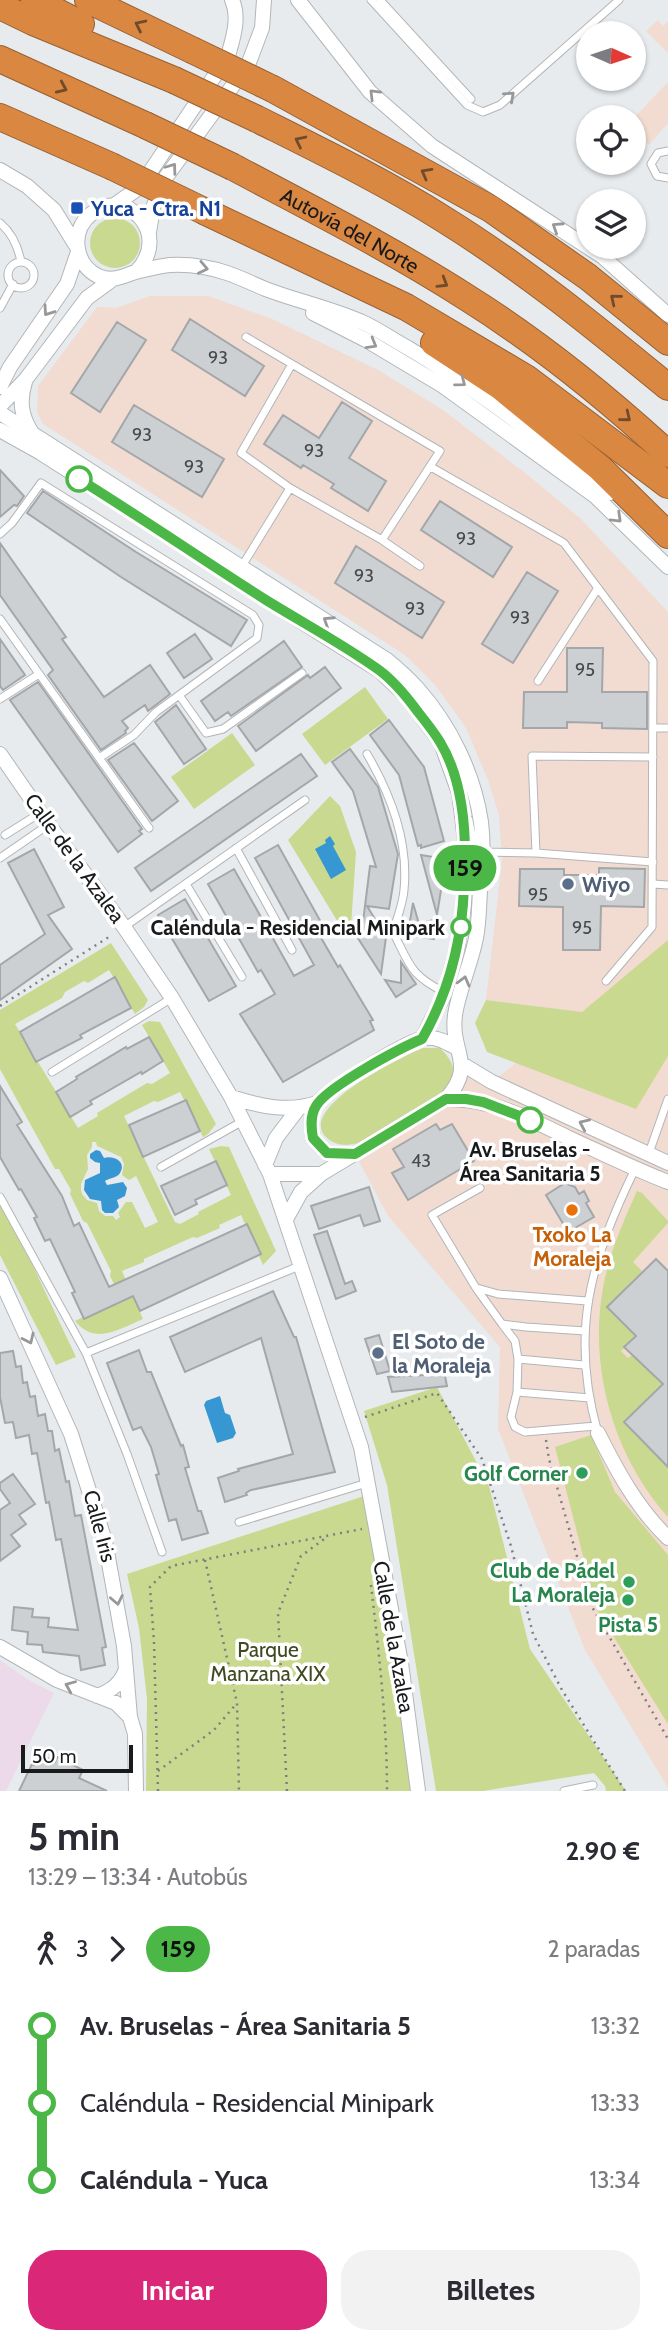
<!DOCTYPE html>
<html lang="es">
<head>
<meta charset="utf-8">
<style>
  body { margin:0; font-family:Cabin,sans-serif; background:#f2f2f3; color:#2b2b33; height:100vh; display:flex; flex-direction:column; font-size:26px; white-space:nowrap }
  * { box-sizing:border-box; margin:0 }
  p { font-size:23px; color:#7c7c81 }
  .icon { flex:none; width:38px; height:38px; fill:none; stroke:currentColor; stroke-width:2; stroke-linecap:round; stroke-linejoin:round }
  .map { position:relative; height:1791px; overflow:hidden }
  .side { display:flex; flex-direction:column; background:#fff; flex:1 }
  .side>* { flex:none }
  .badge { padding:0 14px; border-radius:23px; font-size:24px; line-height:46px }
  .needle { width:46px; rotate:93deg }
  .fabs { position:absolute; left:576px; top:21px; display:grid; gap:14px }
  .fabs a { display:grid; place-items:center; width:70px; height:70px; border-radius:50%; background:#fff; box-shadow:0 2px 5px #0004; font-size:35px }
  .scale { position:absolute; left:21px; bottom:18px; width:112px; box-sizing:border-box; padding-left:7px; border:4px solid #191a1b; border-top:0; font-size:19px; line-height:24px; white-space:nowrap; color:#191a1b; -webkit-text-stroke:5px #fff; paint-order:stroke }
  .map>.badge { position:absolute; translate:-50% -50%; box-shadow:0 0 0 4px #fff }
  .legs { display:flex; align-items:center; gap:10px; height:77px; padding:0 28px; font-size:23px }
  .legs p { margin-inline-start:auto }
  .headline { display:flex; align-items:center; justify-content:space-between; height:119px; padding:0 28px }
  h1 { font-size:38px; font-weight:800; line-height:52px }
  .primary-button { display:flex; gap:14px; margin-top:auto; padding:14px 28px }
  .primary-button a { flex:1; height:80px; border-radius:28px; background:#db2777; color:#fff; font-size:28px; font-weight:800; line-height:80px; text-align:center }
  .primary-button a+a { background:#f2f2f3; color:#2b2b33 }
  ul { padding:0 28px; list-style:none }
  li { display:flex; align-items:center; gap:24px; height:77px; font-size:26px }
  li i { display:grid; place-items:center; width:10px; height:100%; margin:0 9px; background:currentColor }
  li i::after { content:''; width:18px; height:18px; margin:-9px; border:5px solid; border-radius:50%; background:#fff }
  li p { margin-inline-start:auto }
  li:first-child i { background:linear-gradient(#0000 50%,currentColor 0) }
  li:last-child i { background:linear-gradient(currentColor 50%,#0000 0) }
  .map>svg:first-child { display:block }
</style>
</head>
<body>
<div class="map">
<svg width="668" height="1791" viewBox="0 0 668 1791">
  <rect width="100%" height="100%" fill="#e7ebee"/>
  <path fill="#f2dbd0" d="M 658,20 L 663,26 L 668,21 L 668,53 L 646,31 Z
    M 668,82 L 668,123 L 649,145 L 634,129 L 634,118 Z
    M 150,296 L 208,296 L 272,319 L 378,370 L 443,410 L 529,476 L 581,519 L 668,612 L 668,940 L 633,970 L 668,943 L 668,1788 L 585,1650 L 498,1429 L 500,1347 L 388,1216 L 355,1154 L 446,1099 L 462,1064 L 492,1082 L 580,1012 L 486,1000 L 502,861 L 499,815 L 488,780 L 466,728 L 436,686 L 405,655 L 43,424 L 37,412 L 38,386 L 97,307 L 116,308 Z"/>
  <path fill="#ecdaeb" d="M 0,1660 L 27,1679 L 54,1693 L 6,1791 L 0,1791 Z"/>
  <path fill="#c9d98f" fill-rule="evenodd" d="M90 243a25 25 0 1 1 50 0a25 25 0 1 1-50 0Z
    M 365,687 L 388,719 L 325,765 L 302,734 Z
    M 232,733 L 255,765 L 194,809 L 171,777 Z
    M 330,796 L 340,806 L 356,852 L 351,926 L 344,932 L 288,840 Z
    M 668,940 L 668,1056 L 636,1109 L 487,1052 L 475,1023 L 486,1000 L 582,1012 Z
    M 111,943 L 148,1000 L 144,1007 L 135,1014 L 109,970 L 88,983 L 84,981 L 65,992 L 62,998 L 15,1024 L 78,1128 L 98,1116 L 97,1113 L 147,1083 L 152,1084 L 170,1073 L 142,1025 L 149,1021 L 160,1022 L 216,1124 L 208,1134 L 203,1137 L 180,1092 L 158,1102 L 154,1101 L 124,1116 L 175,1222 L 180,1224 L 199,1214 L 198,1212 L 231,1195 L 209,1149 L 221,1146 L 229,1147 L 276,1251 L 263,1265 L 241,1215 L 219,1225 L 220,1228 L 197,1238 L 193,1237 L 144,1259 L 144,1262 L 122,1271 L 143,1319 C 119,1329 95,1346 75,1321 L 121,1298 L 110,1276 L 111,1271 L 87,1223 L 83,1221 L 70,1194 L 71,1190 L 59,1169 L 55,1169 L 0,1069 L 0,1010 ZM 92,1142 L 96,1142 L 97,1146 L 121,1157 L 124,1164 L 122,1175 L 129,1180 L 136,1176 L 158,1222 L 145,1228 L 132,1202 L 126,1202 L 118,1213 L 120,1217 L 116,1220 L 113,1216 L 105,1216 L 99,1211 L 97,1203 L 87,1200 L 82,1194 L 81,1189 L 81,1184 L 88,1169 L 87,1155 L 92,1147 Z
    M 423,1048 L 440,1048 C 459,1067 457,1078 437,1096 C 420,1107 403,1117 386,1127 C 377,1133 368,1140 358,1143 C 347,1146 336,1146 327,1138 C 294,1109 403,1056 423,1048 Z
    M 637,1191 L 642,1193 L 668,1221 L 668,1223 L 633,1262 L 642,1271 L 607,1307 L 636,1336 L 621,1351 L 628,1358 L 632,1355 L 663,1384 L 624,1422 L 668,1467 L 668,1517 C 609,1451 584,1353 608,1266 C 615,1240 626,1216 637,1191 Z
    M 0,1205 L 33,1266 L 76,1357 L 56,1365 L 0,1255 Z
    M 437,1387 L 489,1486 L 530,1649 L 626,1791 L 606,1791 L 605,1786 L 594,1773 L 483,1791 L 436,1791 L 387,1485 L 364,1411 Z
    M 591,1435 L 615,1492 L 668,1555 L 668,1724 L 597,1610 L 555,1447 Z
    M 364,1496 L 396,1667 L 412,1791 L 146,1791 L 147,1699 L 139,1628 L 127,1574 Z"/>
  <path fill="#3797d2" d="M 330,836 L 335,844 L 333,846 L 346,870 L 331,879 L 315,849 L 326,843 L 325,840 Z
    M 96,1150 L 100,1151 L 104,1158 C 113,1155 127,1161 120,1173 C 117,1178 109,1178 105,1181 L 107,1185 L 123,1182 L 127,1188 L 125,1196 L 117,1200 L 119,1207 L 113,1213 L 105,1213 L 102,1210 L 101,1201 L 90,1199 L 84,1190 L 85,1180 L 100,1173 L 100,1163 L 95,1162 L 90,1158 L 90,1154 Z
    M 220,1396 L 225,1413 L 230,1415 L 236,1433 L 233,1438 L 217,1443 L 204,1405 L 206,1401 Z"/>
  <path fill="#cdd0d3" stroke="#a3a7aa" stroke-width="2" d="M 190,319 L 264,366 L 245,396 L 172,350 Z
    M 117,322 L 146,340 L 100,412 L 71,393 Z
    M 342,402 L 372,421 L 349,458 L 386,481 L 368,511 L 331,488 L 334,484 L 303,465 L 301,468 L 264,444 L 283,415 L 319,438 Z
    M 134,405 L 224,459 L 202,497 L 112,442 Z
    M 0,470 L 24,496 L 17,506 L 14,505 L 0,517 Z
    M 43,491 L 136,552 L 247,620 L 231,646 L 121,577 L 27,513 Z
    M 440,501 L 512,547 L 493,577 L 421,530 Z
    M 0,543 L 66,637 L 62,639 L 104,697 L 150,665 L 170,694 L 148,711 L 145,705 L 122,721 L 128,728 L 125,731 L 126,733 L 101,750 L 48,675 L 53,670 L 0,595 Z
    M 356,546 L 444,602 L 422,638 L 335,583 Z
    M 527,572 L 558,591 L 513,663 L 482,644 Z
    M 195,634 L 212,659 L 184,678 L 167,653 Z
    M 0,639 L 25,675 L 3,690 L 0,686 Z
    M 284,641 L 302,667 L 231,716 L 228,712 L 215,721 L 201,701 Z
    M 567,648 L 603,648 L 602,692 L 647,692 L 647,729 L 602,728 L 602,723 L 567,722 L 567,728 L 523,728 L 524,692 L 567,692 Z
    M 325,667 L 341,688 L 256,751 L 238,726 L 308,675 L 310,678 Z
    M 38,682 L 142,829 L 139,831 L 142,834 L 118,852 L 10,700 Z
    M 176,705 L 206,749 L 184,764 L 155,722 Z
    M 389,720 L 424,767 L 444,841 L 421,848 L 421,845 L 418,846 L 399,775 L 370,735 Z
    M 134,743 L 178,801 L 152,821 L 108,760 Z
    M 350,749 L 378,787 L 398,854 L 389,909 L 367,906 L 386,937 L 381,974 L 352,929 L 363,922 L 370,866 L 376,867 L 353,791 L 332,762 Z
    M 301,754 L 317,776 L 151,891 L 135,868 Z
    M 278,845 L 327,933 L 320,936 L 338,967 L 340,965 L 373,1020 L 370,1021 L 374,1030 L 283,1082 L 240,1014 L 275,994 L 261,970 L 258,972 L 208,884 L 234,869 L 294,976 L 314,965 L 255,858 Z
    M 34,849 L 64,907 L 48,915 L 72,949 L 0,1000 L 0,965 L 45,934 L 8,863 Z
    M 421,855 L 446,859 L 437,915 Z
    M 599,868 L 645,869 L 644,907 L 601,906 L 600,950 L 563,950 L 563,907 L 519,906 L 520,869 L 564,869 L 564,875 L 599,875 Z
    M 185,899 L 236,986 L 209,1001 L 158,915 Z
    M 413,903 L 419,924 L 437,919 L 434,939 L 401,934 L 400,929 L 409,927 Z
    M 401,962 L 416,984 L 396,997 L 385,980 L 401,983 Z
    M 115,977 L 131,1008 L 80,1035 L 82,1038 L 36,1062 L 20,1032 Z
    M 149,1037 L 163,1061 L 142,1074 L 141,1072 L 101,1095 L 90,1101 L 92,1104 L 70,1117 L 56,1092 L 77,1079 L 76,1077 L 126,1047 L 127,1049 Z
    M 0,1086 L 22,1122 L 17,1125 L 62,1196 L 74,1226 L 79,1223 L 109,1287 L 247,1224 L 261,1254 L 140,1311 L 133,1296 L 84,1319 L 72,1293 L 75,1292 L 50,1239 L 45,1241 L 34,1218 L 37,1217 L 21,1189 L 19,1190 L 0,1157 Z
    M 186,1100 L 200,1131 L 143,1157 L 129,1125 Z
    M 436,1124 L 440,1130 L 452,1124 L 474,1161 L 408,1200 L 392,1173 L 404,1167 L 393,1149 Z
    M 216,1161 L 227,1185 L 195,1200 L 197,1204 L 175,1215 L 161,1186 Z
    M 565,1183 L 575,1187 L 579,1194 L 584,1191 L 589,1201 L 586,1203 L 594,1217 L 568,1232 L 546,1195 Z
    M 369,1187 L 380,1221 L 364,1226 L 360,1215 L 319,1229 L 311,1206 Z
    M 327,1231 L 345,1284 L 352,1281 L 356,1291 L 336,1299 L 314,1235 Z
    M 656,1259 L 668,1271 L 668,1467 L 624,1422 L 663,1384 L 624,1347 L 636,1336 L 607,1307 Z
    M 273,1291 L 294,1337 L 296,1337 L 335,1472 L 251,1490 L 246,1493 L 247,1495 L 225,1502 L 218,1478 L 239,1471 L 238,1469 L 293,1454 L 261,1338 L 185,1372 L 170,1337 Z
    M 379,1335 L 390,1371 L 377,1374 L 365,1339 Z
    M 139,1350 L 147,1372 L 151,1372 L 181,1446 L 183,1445 L 189,1467 L 185,1468 L 198,1511 L 201,1511 L 208,1533 L 182,1540 L 176,1519 L 169,1521 L 156,1475 L 159,1474 L 151,1447 L 141,1427 L 133,1430 L 107,1363 Z
    M 13,1351 L 16,1367 L 21,1366 L 23,1383 L 27,1382 L 30,1397 L 35,1396 L 38,1416 L 45,1414 L 48,1431 L 52,1431 L 55,1451 L 59,1449 L 66,1482 L 69,1481 L 75,1516 L 81,1515 L 106,1647 L 102,1648 L 105,1665 L 81,1670 L 79,1656 L 43,1652 L 42,1645 L 27,1644 L 28,1632 L 12,1630 L 14,1607 L 33,1609 L 32,1617 L 49,1618 L 48,1627 L 78,1630 L 61,1539 L 56,1540 L 49,1502 L 46,1503 L 37,1453 L 32,1454 L 29,1435 L 16,1438 L 13,1422 L 5,1423 L 0,1397 L 0,1353 Z
    M 429,1370 L 445,1376 L 447,1386 L 392,1392 L 388,1377 L 425,1375 Z
    M 13,1474 L 35,1504 L 19,1515 L 26,1524 L 11,1535 L 20,1546 L 0,1561 L 0,1510 L 10,1503 L 0,1489 L 0,1483 Z
    M 39,1754 L 55,1762 L 57,1757 L 83,1770 L 79,1778 L 107,1791 L 19,1791 L 32,1764 L 34,1765 Z"/>
  <g fill="none" stroke-linecap="round" stroke-linejoin="round">
    <defs>
      <path id="lane" d="M 371,0 L 467,105 L 483,112 L 500,105 L 619,0
        M 380,0 L 471,99
        M 668,151 L 658,153 L 651,164 L 657,176 L 668,178
        M 0,223 C 12,233 18,246 21,262
        M8 275a13 13 0 1 1 26 0a13 13 0 1 1-26 0Z
        M 0,308 L 13,284
        M 246,337 L 440,451 L 382,540
        M 292,364 L 241,453 L 290,488 L 382,540 L 420,566
        M 431,467 L 564,543 L 653,661 L 652,927 L 606,981
        M 0,534 L 12,523 L 41,483 L 253,615 L 259,625 L 257,638 L 156,712 L 134,735 L 99,758
        M 242,566 L 290,488
        M 0,619 L 149,828
        M 538,681 L 598,588
        M 179,695 L 206,733 L 223,729 L 302,673
        M 0,699 L 39,674
        M 653,728 L 668,728
        M 367,754 C 391,795 409,841 404,890 C 403,904 397,918 393,932 C 410,965 410,975 444,992
        M 469,820 C 471,833 473,843 483,852 L 536,853 L 653,862
        M 5,835 L 40,813
        M 236,848 L 292,950
        M 536,853 L 532,756 L 653,757
        M 0,858 L 48,825
        M 471,883 L 475,863 L 480,855
        M 186,884 L 242,977
        M 653,884 L 668,885
        M 124,927 L 305,800
        M 52,1072 L 172,998
        M 649,1153 L 668,1099
        M 161,1167 L 243,1121
        M 480,1188 L 432,1215 L 476,1288 L 502,1324 L 526,1327 L 585,1331
        M 0,1197 L 86,1353 L 127,1454 L 162,1552
        M 477,1288 L 498,1294 L 587,1301
        M 502,1324 L 515,1341 L 518,1359 L 517,1392 L 511,1417 L 515,1427 L 525,1432 L 596,1426
        M 86,1353 L 302,1265
        M 518,1359 L 584,1365
        M 517,1392 L 590,1398
        M 598,1433 C 569,1332 591,1260 635,1169
        M 239,1522 L 367,1483
        M 564,1791 L 593,1785"/>
      <path id="street" d="M 298,0 L 370,92 L 432,146 L 603,257 L 668,315
        M 0,170 L 27,186 L 54,210 L 77,247
        M 113,206 L 140,187 L 228,56 C 233,38 240,18 232,0
        M 149,232 L 153,208 L 163,181 L 248,65 L 262,28 L 264,0
        M 136,272 C 173,234 126,185 91,214 C 70,231 74,264 98,276 C 114,283 124,275 139,271 C 148,269 160,266 170,265 C 189,264 209,267 227,273 C 242,278 257,286 271,291 C 301,302 333,309 362,322 C 378,329 393,340 408,348 C 479,390 544,443 610,493
        M 313,313 L 366,340 L 443,386 L 595,496 L 668,567
        M 25,382 C 19,401 21,416 32,433
        M 0,387 L 10,367 L 67,284 L 78,252
        M 0,406 L 26,379 L 87,298 L 113,279
        M 0,413 L 387,660 C 398,669 409,679 418,689 C 450,725 474,774 481,822 C 484,845 482,868 480,891 C 479,906 479,923 476,938 C 471,964 459,989 455,1015 C 450,1053 477,1064 446,1099 L 321,1174 L 270,1174
        M 0,430 L 41,453 L 203,557 L 235,580 L 380,671 L 407,697 L 441,743 L 459,793 L 463,824 L 466,853 L 463,911 L 458,944 L 445,993 L 422,1039
        M 0,754 L 49,825 L 124,927 L 172,998 L 231,1097 L 270,1174 L 361,1447 L 401,1663 L 418,1791
        M 462,1064 L 492,1082 L 668,1163
        M 231,1097 C 260,1106 287,1113 317,1103
        M 446,1099 C 490,1098 530,1119 569,1138 C 602,1153 634,1169 668,1182
        M 353,1154 L 327,1153 L 313,1138 C 311,1127 310,1116 315,1106 C 324,1091 403,1044 421,1039 C 434,1035 446,1042 457,1048
        M 265,1165 L 276,1138 L 298,1109
        M 286,1219 L 301,1192 L 321,1174
        M 0,1278 L 71,1434 L 105,1541 L 124,1646 L 130,1717 L 135,1734 L 136,1791
        M 598,1433 C 617,1471 637,1508 668,1538
        M 0,1647 L 57,1680 L 116,1703 L 130,1717
        M 97,1696 C 111,1691 121,1684 126,1669"/>
      <g id="highway">
        <path d="M 34,0 L 81,24"/>
        <path d="M 88,0 L 192,50"/>
        <path d="M 0,6 L 33,22 L 174,80"/>
        <path d="M 0,59 L 145,125"/>
        <path d="M 273,89 L 491,209 L 588,277 L 668,342"/>
        <path d="M 0,117 L 111,166"/>
        <path d="M 257,119 C 321,151 385,182 445,220 C 524,269 596,328 668,387"/>
        <path id="s1" d="M 233,167 C 312,209 391,249 466,297 C 538,342 606,397 668,454"/>
        <path d="M 206,212 L 406,307 L 526,378 L 668,485"/>
        <path d="M 434,343 L 501,387 L 600,468 L 668,535"/>
      </g>
    </defs>
    <use href="#lane" stroke="#b2b6b8" stroke-width="9"/>
    <use href="#street" stroke="#b2b6b8" stroke-width="16"/>
    <use href="#highway" stroke="#966134" stroke-width="28"/>
    <path stroke="#7d7f81" stroke-width="2.5" stroke-dasharray="2 5" stroke-linecap="butt" d="M 0,1006 L 112,935
      M 365,1417 L 437,1393 L 482,1459 L 511,1546 L 533,1634 L 562,1690 L 625,1791
      M 546,1440 L 549,1459 L 591,1605 L 668,1739
      M 205,1560 L 237,1703 L 239,1791
      M 371,1585 C 379,1653 387,1722 387,1791
      M 158,1771 L 214,1730 L 237,1703
      M 158,1791 L 154,1642 L 150,1587 L 171,1566 L 362,1529
      M 287,1791 L 278,1613 L 301,1556 L 327,1537"/>
    <use href="#lane" stroke="#fff" stroke-width="7"/>
    <use href="#street" stroke="#fff" stroke-width="14"/>
    <use href="#highway" stroke="#da8741" stroke-width="26"/>
    <defs>
      <path id="highway-bridge" d="M 192,50 L 273,89
        M 174,80 L 257,119
        M 145,125 L 233,167
        M 111,166 L 206,212"/>
    </defs>
    <use href="#highway-bridge" stroke="#966134" stroke-width="28" stroke-linecap="butt"/>
    <use href="#highway-bridge" stroke="#da8741" stroke-width="26"/>
  </g>
  <defs><path id="oneway-chevron" d="M-2-3.5L2.5 0L-2 3.5" fill="none" stroke-width="1.6" stroke-linecap="round" stroke-linejoin="round" transform="scale(1.75)"/></defs>
  <g stroke="#704b2c">
    <use href="#oneway-chevron" transform="translate(140 25) rotate(-154)"/>
    <use href="#oneway-chevron" transform="translate(62 88) rotate(24)"/>
    <use href="#oneway-chevron" transform="translate(300 141) rotate(-154)"/>
    <use href="#oneway-chevron" transform="translate(426 173) rotate(-151)"/>
    <use href="#oneway-chevron" transform="translate(443 283) rotate(31)"/>
    <use href="#oneway-chevron" transform="translate(615 299) rotate(-141)"/>
    <use href="#oneway-chevron" transform="translate(626 417) rotate(39)"/>
  </g>
  <g stroke="#989898">
    <use href="#oneway-chevron" transform="translate(374 94) rotate(-135)"/>
    <use href="#oneway-chevron" transform="translate(510 96) rotate(-42)"/>
    <use href="#oneway-chevron" transform="translate(172 168) rotate(-54)"/>
    <use href="#oneway-chevron" transform="translate(557 227) rotate(-147)"/>
    <use href="#oneway-chevron" transform="translate(203 268) rotate(12)"/>
    <use href="#oneway-chevron" transform="translate(48 311) rotate(125)"/>
    <use href="#oneway-chevron" transform="translate(372 344) rotate(30)"/>
    <use href="#oneway-chevron" transform="translate(461 382) rotate(37)"/>
    <use href="#oneway-chevron" transform="translate(617 518) rotate(44)"/>
    <use href="#oneway-chevron" transform="translate(328 621) rotate(-147)"/>
    <use href="#oneway-chevron" transform="translate(464 981) rotate(-75)"/>
    <use href="#oneway-chevron" transform="translate(584 1124) rotate(-156)"/>
    <use href="#oneway-chevron" transform="translate(29 1339) rotate(65)"/>
    <use href="#oneway-chevron" transform="translate(117 1600) rotate(79)"/>
    <use href="#oneway-chevron" transform="translate(70 1686) rotate(-157)"/>
  </g>
  <g fill="none" stroke-linecap="round" stroke-linejoin="round">
    <defs>
      <path id="line-1" d="M 79,479 C 142,518 203,560 266,600 C 303,623 343,644 379,670 C 394,681 407,697 418,712 C 426,722 434,732 440,742 C 465,783 467,841 464,887 C 462,941 449,992 422,1039 C 400,1048 327,1087 316,1106 C 310,1116 311,1127 313,1138 L 327,1153 L 355,1154 L 446,1099 L 466,1099 L 483,1102 L 530,1120"/>
    </defs>
    <use href="#line-1" stroke="#fff" stroke-width="16"/>
    <use href="#line-1" stroke="#4ab747" stroke-width="10"/>
  </g>
  <rect fill="#1a4fb4" stroke="#fff" stroke-width="2.5" x="70" y="201" width="14" height="14" rx="3.5"/>
  <g fill="#fff" stroke="#4ab747" stroke-width="3.5">
    <circle cx="79" cy="479" r="12"/>
    <circle cx="461" cy="927" r="9"/>
    <circle cx="530" cy="1120" r="12"/>
  </g>
  <g fill="#5c6f8a" stroke="#fff" stroke-width="2.5">
    <circle cx="568" cy="884" r="7"/>
    <circle cx="378" cy="1353" r="7"/>
  </g>
  <circle fill="#e8710a" stroke="#fff" stroke-width="2.5" cx="572" cy="1210" r="7"/>
  <g fill="#2e9e5b" stroke="#fff" stroke-width="2.5">
    <circle cx="582" cy="1473" r="7"/>
    <circle cx="629" cy="1582" r="7"/>
    <circle cx="628" cy="1600" r="7"/>
  </g>
  <g text-anchor="middle" dominant-baseline="central" stroke-width="7" stroke-linejoin="round" paint-order="stroke">
    <g font-size="18" fill="#464849">
      <text x="218" y="358">93</text>
      <text x="142" y="435">93</text>
      <text x="314" y="451">93</text>
      <text x="194" y="467">93</text>
      <text x="466" y="539">93</text>
      <text x="364" y="576">93</text>
      <text x="415" y="609">93</text>
      <text x="520" y="618">93</text>
      <text x="585" y="670">95</text>
      <text x="538" y="895">95</text>
      <text x="582" y="928">95</text>
      <text x="421" y="1161">43</text>
    </g>
    <g font-size="21" font-weight="bold" fill="#164399" stroke="#fff" text-anchor="start">
      <text x="91" y="208">Yuca - Ctra. N1</text>
    </g>
    <g font-size="21" fill="#191a1b" stroke="#fff">
      <text stroke="none"><textPath href="#s1" startOffset="133">Autovía del Norte</textPath></text>
      <text transform="translate(75 858) rotate(54)">Calle de la Azalea</text>
      <text transform="translate(100 1526) rotate(75)">Calle Iris</text>
      <text transform="translate(394 1637) rotate(80)">Calle de la Azalea</text>
    </g>
    <g font-size="21" font-weight="bold" fill="#4e5e75" stroke="#fff" text-anchor="start">
      <text x="582" y="884">Wiyo</text>
      <text x="392" y="1341">El Soto de<tspan x="392" dy="24">la Moraleja</tspan></text>
    </g>
    <g font-size="21" font-weight="bold" fill="#191a1b" stroke="#fff" text-anchor="end">
      <text x="445" y="927">Caléndula - Residencial Minipark</text>
      <text x="530" y="1149" text-anchor="middle">Av. Bruselas -<tspan x="530" dy="24">Área Sanitaria 5</tspan></text>
    </g>
    <g font-size="21" font-weight="bold" fill="#c56008" stroke="#fff">
      <text x="572" y="1234">Txoko La<tspan x="572" dy="24">Moraleja</tspan></text>
    </g>
    <g font-size="21" font-weight="bold" fill="#27864d" stroke="#fff" text-anchor="end">
      <text x="568" y="1473">Golf Corner</text>
      <text x="615" y="1570">Club de Pádel<tspan x="615" dy="24">La Moraleja</tspan></text>
      <text x="628" y="1624" text-anchor="middle">Pista 5</text>
    </g>
    <g font-size="21" fill="#414920" stroke="#fff">
      <text x="268" y="1649">Parque<tspan x="268" dy="24">Manzana XIX</tspan></text>
    </g>
  </g>
</svg>
<div class="fabs">
<a><svg class="needle" viewBox="-14 -14 28 28"><path d="M0-13l5 13h-10z" fill="#e53935"/><path d="M0 13l5-13h-10z" fill="#7c7c81"/></svg></a>
<a><svg class="icon" aria-label="locate" viewBox="0 0 24 24"><circle cx="12" cy="12" r="6"/><path d="M12 2v4M12 18v4M2 12h4M18 12h4"/></svg></a>
<a><svg class="icon" aria-label="layers" viewBox="0 0 24 24"><path d="M12 4l9 5-9 5-9-5zM3 14l9 5 9-5"/></svg></a>
</div>
<div class="scale">50 m</div>
<b class="badge" style="left:465px;top:868px;background:#4ab747;color:#111">159</b>
</div>
<section class="side">
<div class="headline"><div><h1>5 min</h1><p>13:29 – 13:34 · Autobús</p></div><b>2.90 €</b></div>
<div class="legs"><svg class="icon" aria-label="walk" viewBox="0 0 24 24"><circle cx="13" cy="4" r="2"/><path d="M13 8l-2 6 4 7M11 14l-3 7M7 12l3-4h3l4 4"/></svg>3<svg class="icon" aria-label="forward" viewBox="0 0 24 24"><path d="M9 5l7 7-7 7"/></svg><b class="badge" style="background:#4ab747;color:#111">159</b><p>2 paradas</p></div>
<ul>
<li><i style="color:#4ab747"></i><b>Av. Bruselas - Área Sanitaria 5</b><p>13:32</p></li>
<li><i style="color:#4ab747"></i><span>Caléndula - Residencial Minipark</span><p>13:33</p></li>
<li><i style="color:#4ab747"></i><b>Caléndula - Yuca</b><p>13:34</p></li>
</ul>
<div class="primary-button"><a>Iniciar</a><a>Billetes</a></div>
</section>
</body>
</html>
